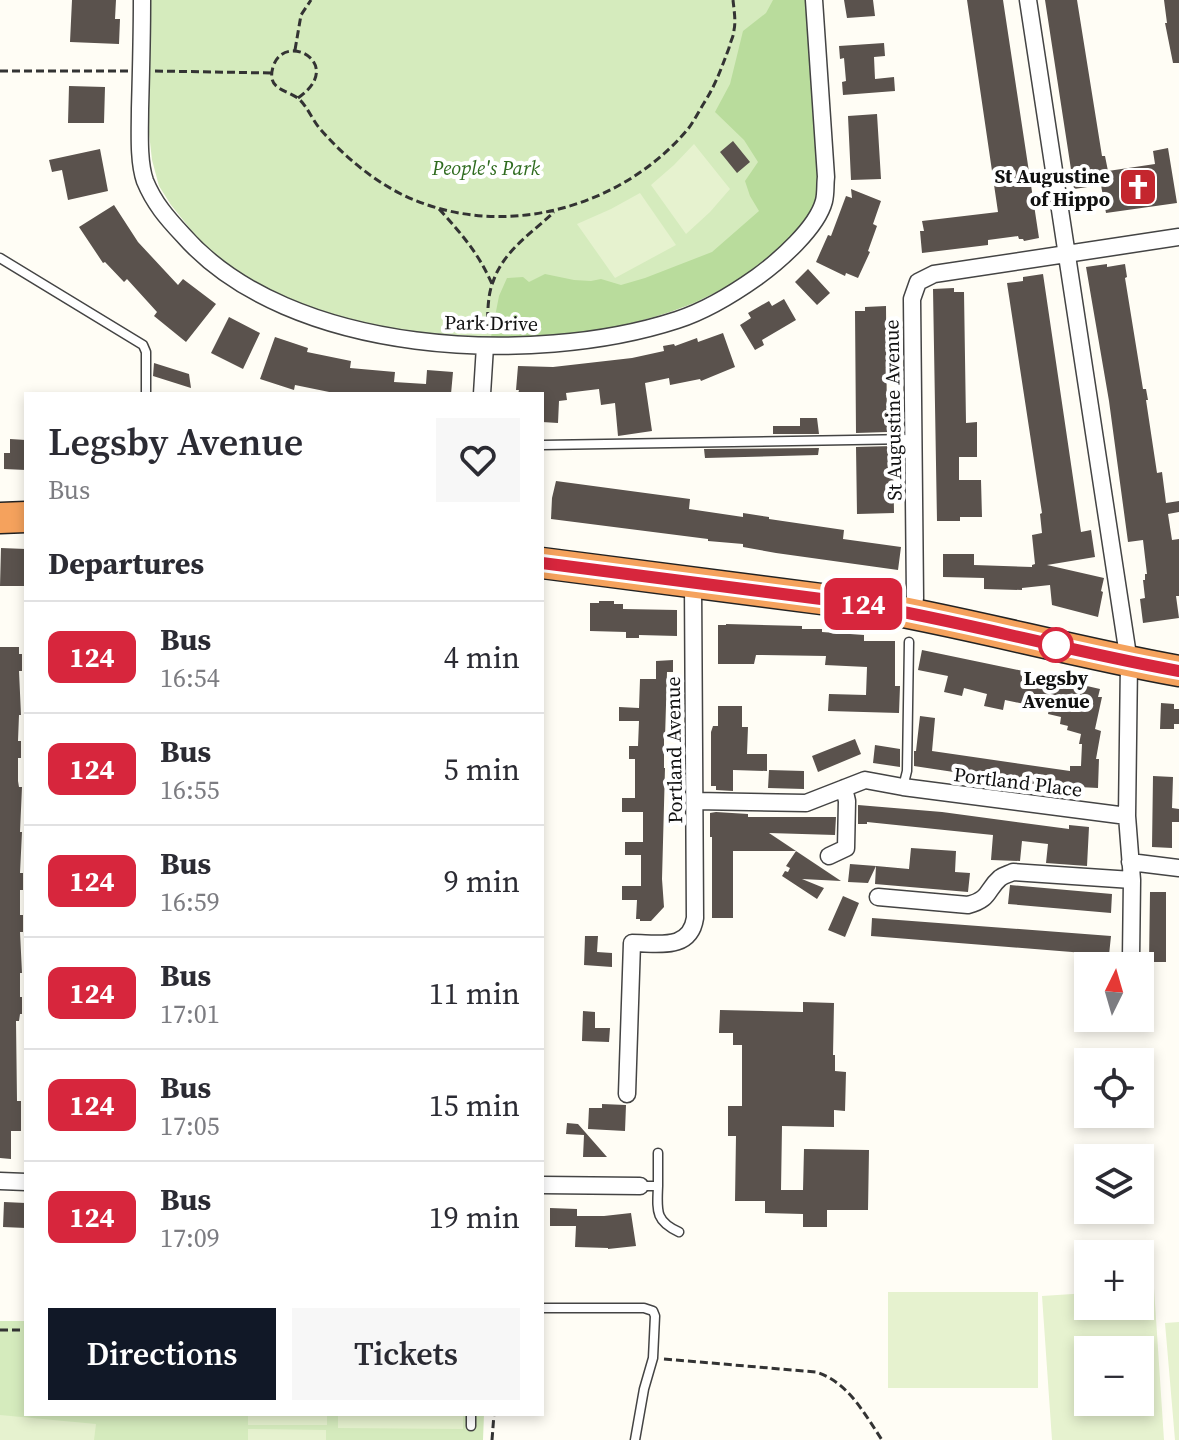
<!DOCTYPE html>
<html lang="en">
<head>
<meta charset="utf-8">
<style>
  body { margin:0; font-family:"Source Serif 4",serif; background:#f7f7f7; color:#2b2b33; height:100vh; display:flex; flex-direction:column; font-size:30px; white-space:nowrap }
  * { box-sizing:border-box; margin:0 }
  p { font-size:26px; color:#7c7c81 }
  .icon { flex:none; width:44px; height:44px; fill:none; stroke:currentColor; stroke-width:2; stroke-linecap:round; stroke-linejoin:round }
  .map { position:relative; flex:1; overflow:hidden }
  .panel { position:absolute; left:24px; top:392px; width:520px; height:1024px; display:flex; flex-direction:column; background:#fff; border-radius:0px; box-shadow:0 4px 12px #0003 }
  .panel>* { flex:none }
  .badge { padding:0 16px; border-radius:12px; font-size:28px; line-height:52px }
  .needle { width:52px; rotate:5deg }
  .buttons { position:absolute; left:1074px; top:952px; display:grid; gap:16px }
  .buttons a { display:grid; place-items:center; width:80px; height:80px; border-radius:0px; background:#fff; box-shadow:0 4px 12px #0003; font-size:40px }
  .map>.badge { position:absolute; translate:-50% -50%; box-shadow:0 0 0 4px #fff }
  h2 { padding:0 24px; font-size:30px; line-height:72px }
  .round { display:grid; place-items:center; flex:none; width:84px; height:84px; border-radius:0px; background:#f7f7f7 }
  .headline { display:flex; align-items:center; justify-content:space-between; height:136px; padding:0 24px }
  h1 { font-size:38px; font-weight:600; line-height:60px }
  .button { display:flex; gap:16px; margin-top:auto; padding:16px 24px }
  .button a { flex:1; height:92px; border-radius:0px; background:#111827; color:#fff; font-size:32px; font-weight:600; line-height:92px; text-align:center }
  .button a+a { background:#f7f7f7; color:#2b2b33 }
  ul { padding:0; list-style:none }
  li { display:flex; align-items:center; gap:24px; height:112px; padding:0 24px; border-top:2px solid #e1e1e2 }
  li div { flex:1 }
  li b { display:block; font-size:30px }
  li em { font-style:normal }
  li .badge { min-width:88px; font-weight:700; text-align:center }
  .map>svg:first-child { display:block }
</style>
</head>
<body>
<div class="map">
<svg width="1179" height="1440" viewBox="0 0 1179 1440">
  <rect width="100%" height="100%" fill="#fffdf5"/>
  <path fill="#d5ebbd" d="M 150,0 L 810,0 L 822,161 L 699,302 L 605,328 L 541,336 L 486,337 L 414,332 L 376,326 L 314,309 L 277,295 L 246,278 L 218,258 L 200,241 L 171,205 L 159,186 L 152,160 L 149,133 Z
    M 0,1321 L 26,1321 L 26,1414 L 484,1414 L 483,1440 L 0,1440 Z"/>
  <path fill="#b9dc9c" d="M 773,0 L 810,0 L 821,184 C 809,224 793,241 760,265 C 682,323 585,338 491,337 L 499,296 L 507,278 L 523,277 L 529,282 L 545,274 L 574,280 L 591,281 L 601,279 L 621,285 L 645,278 L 712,252 L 759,211 L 750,196 L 745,181 L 758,162 L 744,140 L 715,112 L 730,84 L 743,31 L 766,13 Z"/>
  <path fill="#e6f2cf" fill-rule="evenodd" d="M 694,144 L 730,189 L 710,212 L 686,234 L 651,185 L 674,165 Z
    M 640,193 L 676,245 L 615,278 L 577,224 L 611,209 Z
    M 1154,1288 L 1164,1440 L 1052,1440 L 1042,1296 L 1088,1293 L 1088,1306 L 1140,1306 L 1140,1289 ZM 1140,1350 L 1140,1402 L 1088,1402 L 1088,1350 Z
    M 888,1292 L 1038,1292 L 1038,1388 L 888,1388 Z
    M 1179,1322 L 1179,1440 L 1175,1440 L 1165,1323 Z
    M 248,1414 L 327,1414 L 327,1425 L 248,1425 Z
    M 338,1414 L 463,1414 L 463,1429 L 338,1428 Z
    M 0,1415 L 96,1424 L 94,1440 L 0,1440 Z
    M 248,1429 L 326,1430 L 326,1440 L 248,1440 Z"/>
  <path fill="#5a524d" d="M 72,0 L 116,0 L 115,19 L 120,19 L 119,44 L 70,42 Z
    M 844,0 L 873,0 L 875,16 L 847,18 Z
    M 967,0 L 1003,0 L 1039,238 L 1024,241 L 1023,239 L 1019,239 L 1018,236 L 988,240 L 988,245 L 922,253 L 920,231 L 924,231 L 922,221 L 998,212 Z
    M 1045,0 L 1077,0 L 1102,156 L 1105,156 L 1108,171 L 1155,164 L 1153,151 L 1168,148 L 1177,203 L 1106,213 L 1101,185 L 1074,189 Z
    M 1164,0 L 1179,0 L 1179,63 L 1173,63 L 1165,23 L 1167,23 Z
    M 884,43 L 885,56 L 874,57 L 875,79 L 894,77 L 895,91 L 843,95 L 842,82 L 846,81 L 844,58 L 840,59 L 839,46 Z
    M 69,86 L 105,87 L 104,123 L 68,123 Z
    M 877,114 L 881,179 L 851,180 L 848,116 Z
    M 733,141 L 750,162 L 737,173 L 720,152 Z
    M 100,149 L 108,191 L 68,200 L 62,170 L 52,172 L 49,160 Z
    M 851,189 L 881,201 L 873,224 L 877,226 L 868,251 L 870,252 L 858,278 L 846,273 L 845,276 L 816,262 L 828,235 L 831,236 L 846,196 L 852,198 Z
    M 114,205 L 138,242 L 178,285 L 183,279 L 216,304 L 186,342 L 154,316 L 157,312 L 127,279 L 124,282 L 105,262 L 103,263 L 79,227 Z
    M 1107,264 L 1107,267 L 1125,264 L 1127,277 L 1125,278 L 1143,389 L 1146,389 L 1148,400 L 1146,400 L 1157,473 L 1162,472 L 1166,503 L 1179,501 L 1179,512 L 1168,514 L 1172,540 L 1179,539 L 1179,596 L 1176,596 L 1179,618 L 1143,623 L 1140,599 L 1145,598 L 1143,580 L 1145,580 L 1145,574 L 1147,574 L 1143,540 L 1128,542 L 1109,401 L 1086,267 Z
    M 808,269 L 830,293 L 817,305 L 795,282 Z
    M 1043,274 L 1081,532 L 1091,530 L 1095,557 L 1047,565 L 1104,578 L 1101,591 L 1103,592 L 1098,617 L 1052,605 L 1050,585 L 1022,588 L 1022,590 L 984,589 L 984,578 L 943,577 L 943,554 L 974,554 L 974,565 L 1032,567 L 1032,565 L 1035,564 L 1032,535 L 1042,533 L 1040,514 L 1042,513 L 1007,283 L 1023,281 L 1023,277 Z
    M 954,288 L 954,292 L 964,292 L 966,423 L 977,422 L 977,457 L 959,457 L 959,480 L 981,480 L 982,517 L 960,517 L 960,521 L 937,521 L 933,289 Z
    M 784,299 L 796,320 L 762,340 L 764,345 L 755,350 L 740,325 L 751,318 L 748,313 L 769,301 L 772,306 Z
    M 886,306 L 887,432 L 856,433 L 855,311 L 865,311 L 865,307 Z
    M 229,317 L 260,333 L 243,369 L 211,353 Z
    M 723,333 L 735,367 L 701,381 L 700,379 L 670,385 L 669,378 L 645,383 L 652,431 L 618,436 L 615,403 L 601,405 L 599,389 L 566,393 L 567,400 L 559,401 L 558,423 L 542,422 L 542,394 L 518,394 L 519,390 L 516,390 L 518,366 L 553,367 L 632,358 L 664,351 L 663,346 L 674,344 L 675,346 L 697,338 L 698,342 Z
    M 275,337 L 308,348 L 307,352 L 351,361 L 350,368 L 395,372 L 394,382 L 426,384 L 427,370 L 453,372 L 451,394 L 339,394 L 295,385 L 294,390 L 260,379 Z
    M 154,363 L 189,374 L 191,388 L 153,376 Z
    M 800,418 L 817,418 L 819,434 L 773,434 L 773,426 L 800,426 Z
    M 10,439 L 26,440 L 26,470 L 4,469 L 4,453 L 10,453 Z
    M 893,446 L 894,513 L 857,514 L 856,447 Z
    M 819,448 L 818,455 L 705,458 L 704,449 Z
    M 556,481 L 690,499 L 689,509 L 743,517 L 743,513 L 769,517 L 769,519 L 844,530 L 843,539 L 901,547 L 898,570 L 776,553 L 743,547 L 743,544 L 708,541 L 708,539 L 551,519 L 552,498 Z
    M 1,548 L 26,549 L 26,586 L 0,586 Z
    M 599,601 L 614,601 L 614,604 L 623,604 L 623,609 L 677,610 L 677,636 L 639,635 L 639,638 L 626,638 L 626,632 L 590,631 L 590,603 L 599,603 Z
    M 726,624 L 802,626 L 802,629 L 822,629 L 822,632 L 864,635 L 864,641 L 895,641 L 895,686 L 900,686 L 899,713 L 828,711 L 829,694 L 866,695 L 867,667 L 825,665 L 826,656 L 756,655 L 754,664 L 718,664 L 718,625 L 726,625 Z
    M 0,647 L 19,647 L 19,654 L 22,654 L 22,671 L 19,671 L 21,715 L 19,715 L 18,741 L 21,741 L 21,758 L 18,758 L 18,781 L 19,787 L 22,787 L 20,832 L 22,832 L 20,873 L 23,873 L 23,890 L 20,890 L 20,915 L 23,915 L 23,932 L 20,932 L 22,973 L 20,973 L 20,997 L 22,997 L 22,1014 L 20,1014 L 19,1021 L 16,1021 L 17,1101 L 21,1101 L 21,1131 L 11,1131 L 11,1159 L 0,1158 Z
    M 922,650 L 1062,679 L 1061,685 L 1086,690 L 1087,686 L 1100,689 L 1098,697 L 1102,697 L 1095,729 L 1101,731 L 1096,759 L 1099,759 L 1098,788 L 1060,786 L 1060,788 L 914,766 L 914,751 L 916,751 L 920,716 L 935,718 L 932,751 L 1070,771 L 1070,766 L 1081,766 L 1082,744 L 1079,744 L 1081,734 L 1067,730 L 1068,726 L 1060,724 L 1061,717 L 1048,714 L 1049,709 L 1005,700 L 1003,710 L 984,706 L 987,694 L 964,688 L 962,696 L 944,692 L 948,676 L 918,670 Z
    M 673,660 L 673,672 L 667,672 L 665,738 L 664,738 L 664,768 L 665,768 L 662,879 L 664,907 L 651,921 L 640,921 L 640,919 L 636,919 L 637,900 L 622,900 L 622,886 L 641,886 L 641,855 L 625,855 L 625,842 L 643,842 L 643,812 L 622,812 L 622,798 L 635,798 L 635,759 L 629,759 L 629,746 L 638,746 L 639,721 L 619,721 L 619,707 L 639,708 L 640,679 L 656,679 L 656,661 Z
    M 1161,703 L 1174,704 L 1174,709 L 1179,709 L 1179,724 L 1174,724 L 1174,729 L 1160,729 Z
    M 718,706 L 742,706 L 742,727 L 748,727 L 747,754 L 767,754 L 767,771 L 733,770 L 733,791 L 716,790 L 716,786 L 711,786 L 711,732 L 713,726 L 718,726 Z
    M 855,739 L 861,754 L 818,772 L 812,756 Z
    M 875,745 L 900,749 L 900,767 L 873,763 Z
    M 769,770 L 804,771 L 804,789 L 768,788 Z
    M 1153,776 L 1173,777 L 1172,808 L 1179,809 L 1179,822 L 1172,822 L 1172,848 L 1152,847 Z
    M 858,805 L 942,812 L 1069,829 L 1069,825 L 1089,827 L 1087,866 L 1046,863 L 1048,844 L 1022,841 L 1020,861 L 991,860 L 993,835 L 867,822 L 867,824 L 858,824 Z
    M 716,812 L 748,814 L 748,817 L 836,817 L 835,835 L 769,833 L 841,881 L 802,879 L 824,888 L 817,899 L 782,876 L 785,871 L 788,872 L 790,868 L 786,866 L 796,851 L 733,851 L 733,918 L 712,918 L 712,837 L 710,837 L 710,813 Z
    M 911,848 L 956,851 L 955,872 L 970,873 L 968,892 L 875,884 L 876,866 L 909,869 Z
    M 850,864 L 876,866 L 868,883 L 848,882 Z
    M 1010,885 L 1112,894 L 1111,913 L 1008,904 Z
    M 1150,892 L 1166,892 L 1166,962 L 1149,962 Z
    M 843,896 L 859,903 L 845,937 L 828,930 Z
    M 872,918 L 1111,936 L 1109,955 L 871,936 Z
    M 585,936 L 598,936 L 597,952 L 612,953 L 612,967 L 584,965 Z
    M 803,1002 L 834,1003 L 833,1055 L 835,1055 L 835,1071 L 846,1072 L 845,1111 L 834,1110 L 834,1127 L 782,1126 L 781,1190 L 803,1190 L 804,1149 L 869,1150 L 868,1210 L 827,1210 L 827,1227 L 803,1227 L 803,1214 L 765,1213 L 765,1201 L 735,1201 L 736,1136 L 728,1136 L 728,1106 L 742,1106 L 742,1045 L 733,1045 L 733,1033 L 719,1033 L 720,1010 L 803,1012 Z
    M 583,1011 L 595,1012 L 595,1028 L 610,1028 L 609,1042 L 582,1041 Z
    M 602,1104 L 626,1105 L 625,1131 L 588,1129 L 589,1108 L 602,1108 Z
    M 567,1123 L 578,1124 L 607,1157 L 583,1157 L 584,1135 L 566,1134 Z
    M 4,1202 L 26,1203 L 26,1228 L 3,1227 Z
    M 550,1208 L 577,1209 L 577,1216 L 604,1216 L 631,1213 L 636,1246 L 608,1249 L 608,1248 L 575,1247 L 576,1226 L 550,1226 Z"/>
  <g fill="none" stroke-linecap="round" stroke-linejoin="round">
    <defs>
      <path id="lane" d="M 0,258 L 143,345 L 146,352 L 146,394
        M 542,445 L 913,439
        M 903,787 L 907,771 L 909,642
        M 640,1186 L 658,1186 L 658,1153
        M 658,1186 C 657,1211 655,1221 679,1232
        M 542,1308 L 644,1308 L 653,1311 L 655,1316 L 653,1358 L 644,1389 L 635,1440
        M 471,1426 L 471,1414"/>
      <path id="street" d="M 142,0 C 142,36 141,73 140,109 C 140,130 138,161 145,181 C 154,203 167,218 183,235 C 289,356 533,367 677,320 C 705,311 733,294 757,277 C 779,261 817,228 824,201 C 826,193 825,184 826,177 L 814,0
        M 1028,0 L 1129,662 L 1127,816 L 1132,880 L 1131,958
        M 482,394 L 485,346
        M 912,612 L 915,598 L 912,299 L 918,282 L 934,274 L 1179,237
        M 695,801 L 806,803 L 865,780 L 903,787 L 1127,816
        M 829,856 L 846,848 L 847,801 L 844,788
        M 1130,862 L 1179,868
        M 878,897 L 968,905 C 991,899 986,890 1000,878 C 1004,875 1009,874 1013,872 L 1132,880
        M 627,1094 L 632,943 C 658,943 690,951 695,918 L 693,583
        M 0,1181 L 26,1182
        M 542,1185 L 640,1186"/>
      <path id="highway" d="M 0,518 L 26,517
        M 542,563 L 860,604 C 967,622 1072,652 1179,671"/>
    </defs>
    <use href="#lane" stroke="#444" stroke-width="11"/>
    <use href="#street" stroke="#444" stroke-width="19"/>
    <use href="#highway" stroke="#222" stroke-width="33"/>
    <path stroke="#333" stroke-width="3" stroke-dasharray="8 4" stroke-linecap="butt" d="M 295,50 L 301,15 L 311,0
      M 0,71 L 128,71
      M 155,71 L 272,73
      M 298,98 C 347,64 284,30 273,67 C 266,91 288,89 300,100 C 308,108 313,121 321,130 C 344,156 370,178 401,194 C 498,242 620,210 688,129 C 694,121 699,111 704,103 C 716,84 721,69 729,48 C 730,42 734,36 734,30 C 736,21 734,10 733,0
      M 439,209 C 461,233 479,254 492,284
      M 487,332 C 488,316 487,296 493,282 C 503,251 532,233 554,212
      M 0,1330 L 26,1330
      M 664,1359 L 816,1372 C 848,1382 864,1413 882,1440
      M 492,1440 L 494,1414"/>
    <use href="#lane" stroke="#fff" stroke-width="8"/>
    <use href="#street" stroke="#fff" stroke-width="16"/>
    <use href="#highway" stroke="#f5a25d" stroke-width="30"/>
  </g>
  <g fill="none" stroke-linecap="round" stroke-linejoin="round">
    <defs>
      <path id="line" d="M 542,563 L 860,604 C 967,622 1072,652 1179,671"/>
    </defs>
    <use href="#line" stroke="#fff" stroke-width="18"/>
    <use href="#line" stroke="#d7263d" stroke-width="12"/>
  </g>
  <defs>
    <symbol id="church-square" viewBox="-11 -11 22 22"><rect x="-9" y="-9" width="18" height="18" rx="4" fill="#c4262e" stroke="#fff"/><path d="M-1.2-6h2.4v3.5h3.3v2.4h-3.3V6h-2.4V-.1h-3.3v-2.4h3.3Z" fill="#fff"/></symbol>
  </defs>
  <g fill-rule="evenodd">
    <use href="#church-square" x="1116" y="165" width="44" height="44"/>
  </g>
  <circle fill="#fff" stroke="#d7263d" stroke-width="4" cx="1056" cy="645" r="16"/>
  <g text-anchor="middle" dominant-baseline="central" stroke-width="8" stroke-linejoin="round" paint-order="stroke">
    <g font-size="20" font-style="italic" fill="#2f6b1f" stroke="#fff">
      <text x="486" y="168">People's Park</text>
    </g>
    <g font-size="20" font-weight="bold" fill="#111" stroke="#fff" text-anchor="end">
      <text x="1110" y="176">St Augustine<tspan x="1110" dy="23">of Hippo</tspan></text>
    </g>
    <g font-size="20" fill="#111" stroke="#fff">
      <text transform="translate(491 323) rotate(1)">Park Drive</text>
      <text transform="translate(893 410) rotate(-91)">St Augustine Avenue</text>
      <text transform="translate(674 750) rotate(-91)">Portland Avenue</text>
      <text transform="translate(1018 782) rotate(7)">Portland Place</text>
    </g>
    <g font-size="20" font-weight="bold" fill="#111" stroke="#fff">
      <text x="1056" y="678">Legsby<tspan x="1056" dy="23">Avenue</tspan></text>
    </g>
  </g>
</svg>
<div class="buttons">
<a><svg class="needle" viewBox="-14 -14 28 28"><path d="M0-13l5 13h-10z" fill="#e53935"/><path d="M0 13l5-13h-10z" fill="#7c7c81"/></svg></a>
<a><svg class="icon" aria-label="locate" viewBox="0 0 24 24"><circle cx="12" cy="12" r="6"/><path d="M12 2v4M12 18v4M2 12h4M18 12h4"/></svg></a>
<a><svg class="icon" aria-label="layers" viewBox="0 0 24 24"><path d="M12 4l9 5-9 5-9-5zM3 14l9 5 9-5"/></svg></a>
<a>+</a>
<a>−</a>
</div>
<b class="badge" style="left:863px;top:604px;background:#d7263d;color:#fff">124</b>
<section class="panel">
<div class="headline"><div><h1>Legsby Avenue</h1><p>Bus</p></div><a class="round"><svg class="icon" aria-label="heart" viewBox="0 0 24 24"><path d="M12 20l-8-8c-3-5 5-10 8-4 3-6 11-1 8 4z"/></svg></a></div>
<h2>Departures</h2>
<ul>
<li><span class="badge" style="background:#d7263d;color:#fff">124</span><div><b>Bus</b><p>16:54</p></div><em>4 min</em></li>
<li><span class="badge" style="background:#d7263d;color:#fff">124</span><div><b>Bus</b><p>16:55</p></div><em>5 min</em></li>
<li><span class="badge" style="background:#d7263d;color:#fff">124</span><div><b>Bus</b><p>16:59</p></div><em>9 min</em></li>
<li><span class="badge" style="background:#d7263d;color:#fff">124</span><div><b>Bus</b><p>17:01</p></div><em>11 min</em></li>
<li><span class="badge" style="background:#d7263d;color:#fff">124</span><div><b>Bus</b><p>17:05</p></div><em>15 min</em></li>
<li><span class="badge" style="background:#d7263d;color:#fff">124</span><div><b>Bus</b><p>17:09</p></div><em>19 min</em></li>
</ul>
<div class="button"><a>Directions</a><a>Tickets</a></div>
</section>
</div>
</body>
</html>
